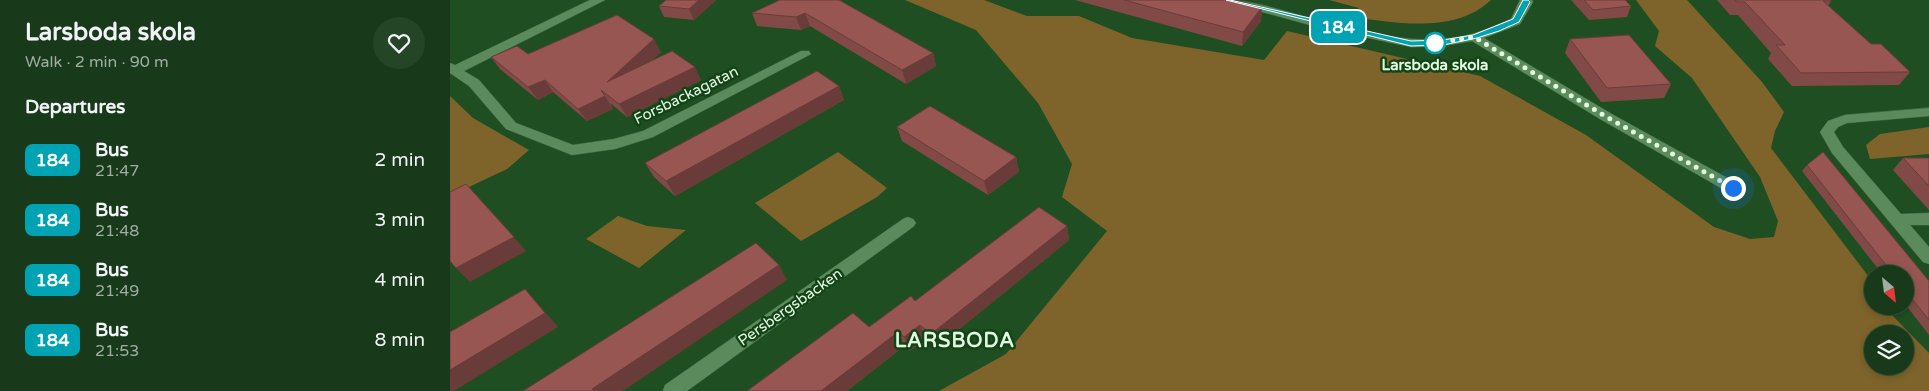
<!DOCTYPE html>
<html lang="en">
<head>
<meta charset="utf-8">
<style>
  body { margin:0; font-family:"Varela Round",sans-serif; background:#254527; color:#f1f3f6; height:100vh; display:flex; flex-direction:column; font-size:19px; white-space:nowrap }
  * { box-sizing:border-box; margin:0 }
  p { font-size:16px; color:#9fada2 }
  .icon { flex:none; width:28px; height:28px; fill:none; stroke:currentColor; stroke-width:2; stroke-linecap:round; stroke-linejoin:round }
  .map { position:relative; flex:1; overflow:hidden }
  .drawer { display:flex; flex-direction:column; background:#183a1a; width:450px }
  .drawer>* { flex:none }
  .badge { padding:0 10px; border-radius:8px; font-size:18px; line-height:32px }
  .needle { width:32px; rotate:152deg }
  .tools { position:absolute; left:1414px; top:265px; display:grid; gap:10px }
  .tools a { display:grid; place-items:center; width:50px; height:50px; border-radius:50%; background:#183a1a; box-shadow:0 2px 8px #0003,0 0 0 1px #365439; font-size:25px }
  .you { position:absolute; width:25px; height:25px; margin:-12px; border:4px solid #fff; border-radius:50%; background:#1a73e8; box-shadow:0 0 0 8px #1a73e833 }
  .map>.badge { position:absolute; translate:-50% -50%; box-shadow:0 0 0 2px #fff }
  h2 { padding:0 25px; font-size:19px; line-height:45px }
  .round { display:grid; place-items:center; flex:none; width:52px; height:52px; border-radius:26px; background:#254527 }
  .headline { display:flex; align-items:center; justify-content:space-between; height:85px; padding:0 25px }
  h1 { font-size:24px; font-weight:700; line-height:38px }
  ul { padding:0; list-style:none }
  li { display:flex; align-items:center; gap:15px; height:60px; padding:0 25px }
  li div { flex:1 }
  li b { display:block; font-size:19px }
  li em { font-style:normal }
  li .badge { min-width:55px; font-weight:700; text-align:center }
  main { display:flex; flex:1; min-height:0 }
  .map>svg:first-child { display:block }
</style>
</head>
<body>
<main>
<section class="drawer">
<div class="headline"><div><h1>Larsboda skola</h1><p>Walk · 2 min · 90 m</p></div><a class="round"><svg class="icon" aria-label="heart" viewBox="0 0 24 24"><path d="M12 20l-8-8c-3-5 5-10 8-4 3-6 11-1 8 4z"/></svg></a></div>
<h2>Departures</h2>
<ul>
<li><span class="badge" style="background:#00a3b4;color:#fff">184</span><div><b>Bus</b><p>21:47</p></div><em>2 min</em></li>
<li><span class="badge" style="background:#00a3b4;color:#fff">184</span><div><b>Bus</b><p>21:48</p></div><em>3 min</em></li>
<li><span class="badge" style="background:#00a3b4;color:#fff">184</span><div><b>Bus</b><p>21:49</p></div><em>4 min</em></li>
<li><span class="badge" style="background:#00a3b4;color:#fff">184</span><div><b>Bus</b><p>21:53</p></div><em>8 min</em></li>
</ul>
</section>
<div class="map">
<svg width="1479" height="391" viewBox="0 0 1479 391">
  <rect width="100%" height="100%" fill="#204e23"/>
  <path fill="#7e642a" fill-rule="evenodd" d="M 455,0 L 534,0 L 577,16 L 629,16 L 682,38 L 814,60 L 837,31 L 1030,76 L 1136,135 L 1264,227 L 1300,239 L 1324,237 L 1328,221 L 1310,177 L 1242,78 L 1205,46 L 1209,31 L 1186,0 L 1237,0 L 1312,82 L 1334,112 L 1325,131 L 1321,148 L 1422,281 L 1422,306 L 1437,306 L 1440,313 L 1479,353 L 1479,391 L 489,391 L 556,354 L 657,231 L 612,197 L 622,164 L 588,103 L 526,30 ZM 1422,334 L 1455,334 L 1455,366 L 1422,366 Z
    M 879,0 L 1041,0 C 1005,34 947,23 902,17 L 909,8 Z
    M 0,96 L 23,118 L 79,150 L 57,169 L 0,196 Z
    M 1479,127 L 1479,154 L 1420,159 L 1416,145 L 1430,134 Z
    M 388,152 L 437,188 L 427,197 L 351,241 L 305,203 Z
    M 168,216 L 197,226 L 236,230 L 189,268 L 136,239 Z"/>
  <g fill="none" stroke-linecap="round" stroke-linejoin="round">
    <defs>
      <path id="minor" d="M 140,0 L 155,0 L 14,71 L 29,80 L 66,123 L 123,145 L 164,139 L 193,131 L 351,51 L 359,51 L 361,54 L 203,137 L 165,149 L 122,155 L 56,129 L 19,86 L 0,73 L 0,63 L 5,65 Z
        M 774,0 C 801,0 827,9 853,16 C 906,30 967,49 1022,34 C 1036,30 1049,24 1061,19 L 1070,0 L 1082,0 L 1083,2 L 1070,24 L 1034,38 L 1160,113 L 1288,184 L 1290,188 L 1288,192 L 1278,192 L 1150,119 L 1022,41 L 993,46 L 961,47 L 867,27 L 776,2 Z
        M 1479,108 L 1479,116 L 1397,123 L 1388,127 L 1384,132 L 1393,147 L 1451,214 L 1479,213 L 1479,225 L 1460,225 L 1479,247 L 1479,264 L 1473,262 L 1382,153 L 1370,132 L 1378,121 L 1395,115 Z
        M 458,217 L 463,219 L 466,223 L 463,227 L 237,391 L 213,391 L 215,385 L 453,219 Z"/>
    </defs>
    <use href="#minor" stroke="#406b44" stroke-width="1"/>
    <use href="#minor" fill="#5b8a5c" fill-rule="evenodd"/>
  </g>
  <path fill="#824a47" d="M 266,0 L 244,20 L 214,17 L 209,6 Z
    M 330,0 L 483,53 L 486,66 L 456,84 L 360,26 L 351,30 L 307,26 L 302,13 Z
    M 625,0 L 784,0 L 812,7 L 811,21 L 792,46 Z
    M 1121,0 L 1175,0 L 1181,6 L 1177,17 L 1139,20 Z
    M 1267,0 L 1380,0 L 1381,1 L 1378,6 L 1421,44 L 1460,72 L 1449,85 L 1342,86 L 1318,59 L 1321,53 L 1288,15 L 1280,15 Z
    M 1120,39 L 1221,84 L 1214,98 L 1151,102 L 1115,53 Z
    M 211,52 L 200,62 L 251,80 L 177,117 L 160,103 L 163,109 L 137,121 L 103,92 L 88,100 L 50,69 L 41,57 L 78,54 Z
    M 389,86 L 394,100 L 225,196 L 204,177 L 195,163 Z
    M 447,127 L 566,157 L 569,172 L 538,195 L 452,141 Z
    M 1453,158 L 1479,158 L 1479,210 L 1443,170 Z
    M 1357,165 L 1479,281 L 1479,335 L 1455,304 L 1455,274 L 1432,274 L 1352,171 Z
    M 617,226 L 619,240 L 486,348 L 475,339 L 460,351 L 454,346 L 397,391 L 419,327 L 465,301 Z"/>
  <path fill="#6a3c39" d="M 249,0 L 266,0 L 244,20 L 239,9 Z
    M 812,7 L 811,21 L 792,46 L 793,32 Z
    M 355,13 L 360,26 L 351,30 L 346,17 Z
    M 204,39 L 211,52 L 165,95 L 157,82 Z
    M 483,53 L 486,66 L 456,84 L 452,70 Z
    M 245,67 L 251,80 L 177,117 L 169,104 Z
    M 95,80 L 103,92 L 88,100 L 78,87 Z
    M 389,86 L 394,100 L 225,196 L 216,181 Z
    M 155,96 L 163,109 L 137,121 L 128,109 Z
    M 566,157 L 569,172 L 538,195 L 534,181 Z
    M 617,226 L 619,240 L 486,348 L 481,334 Z
    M 64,237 L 76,251 L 20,282 L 6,268 Z
    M 329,265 L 337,280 L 173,391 L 144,391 L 142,389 Z
    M 75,289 L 108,327 L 4,391 L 0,391 L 0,370 Z
    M 470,325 L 475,339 L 460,351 L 454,337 Z
    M 448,332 L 454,346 L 397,391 L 371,391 Z"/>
  <path fill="#975652" stroke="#6a3c39" d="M 216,0 L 249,0 L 239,9 L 209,6 Z
    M 330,0 L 389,0 L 483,53 L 452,70 L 355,13 L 346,17 L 302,13 Z
    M 674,0 L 784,0 L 812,7 L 793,32 Z
    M 1134,0 L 1175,0 L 1181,6 L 1143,10 Z
    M 1285,0 L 1380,0 L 1381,1 L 1373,1 L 1421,44 L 1431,44 L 1460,72 L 1351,73 L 1326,45 L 1335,45 L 1295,2 L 1287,2 Z
    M 167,15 L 204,39 L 157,82 L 222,51 L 245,67 L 169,104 L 151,90 L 155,96 L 128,109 L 95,80 L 78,87 L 41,57 L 67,46 L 78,54 Z
    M 1179,35 L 1221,84 L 1157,88 L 1120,39 Z
    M 367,71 L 389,86 L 216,181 L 195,163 Z
    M 480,106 L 566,157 L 534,181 L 447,127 Z
    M 1373,152 L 1479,281 L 1479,320 L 1455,290 L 1455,274 L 1443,274 L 1357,165 Z
    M 1453,158 L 1479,158 L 1479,186 Z
    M 16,184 L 64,237 L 6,268 L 0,261 L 0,192 Z
    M 589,207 L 617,226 L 481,334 L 470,325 L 454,337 L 448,332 L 371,391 L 297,391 L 403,313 L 419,327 L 461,296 L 465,301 Z
    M 306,243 L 329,265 L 142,389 L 144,391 L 73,391 Z
    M 75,289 L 95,313 L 0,370 L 0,332 Z"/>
  <path fill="#00a3b4" stroke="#fff" d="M 776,0 L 780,0 L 961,41 L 993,40 L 1023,35 L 1063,19 L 1073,0 L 1078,0 L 1080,2 L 1069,22 L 1049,31 L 1027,38 L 993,45 L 961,46 Z"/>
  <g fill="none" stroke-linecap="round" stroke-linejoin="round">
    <path stroke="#e1fae0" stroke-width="5" stroke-dasharray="0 9" d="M 985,43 L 1024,37 L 1155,116 L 1283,188"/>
  </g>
  <circle fill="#fff" stroke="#00a3b4" stroke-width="2.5" cx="985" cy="43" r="10"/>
  <g text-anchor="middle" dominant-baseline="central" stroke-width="5" stroke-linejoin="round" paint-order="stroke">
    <g font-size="15" font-weight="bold" fill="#e1fae0" stroke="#154318">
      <text x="985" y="65">Larsboda skola</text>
    </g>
    <g font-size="15" fill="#e1fae0" stroke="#154318">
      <text transform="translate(236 95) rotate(-26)">Forsbackagatan</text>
      <text transform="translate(340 307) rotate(-35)">Persbergsbacken</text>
    </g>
    <g font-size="20" font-weight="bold" letter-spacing="1" fill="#e1fae0" stroke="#154318">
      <text x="505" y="341">LARSBODA</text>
    </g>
  </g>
</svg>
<div class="tools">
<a><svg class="needle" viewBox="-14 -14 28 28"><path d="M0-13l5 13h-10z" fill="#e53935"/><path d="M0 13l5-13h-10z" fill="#9fada2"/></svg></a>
<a><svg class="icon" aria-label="layers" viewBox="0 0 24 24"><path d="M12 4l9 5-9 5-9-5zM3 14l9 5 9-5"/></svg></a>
</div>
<div class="you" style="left:1283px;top:188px"></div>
<b class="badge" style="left:888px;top:27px;background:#00a3b4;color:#fff">184</b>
</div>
</main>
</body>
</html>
